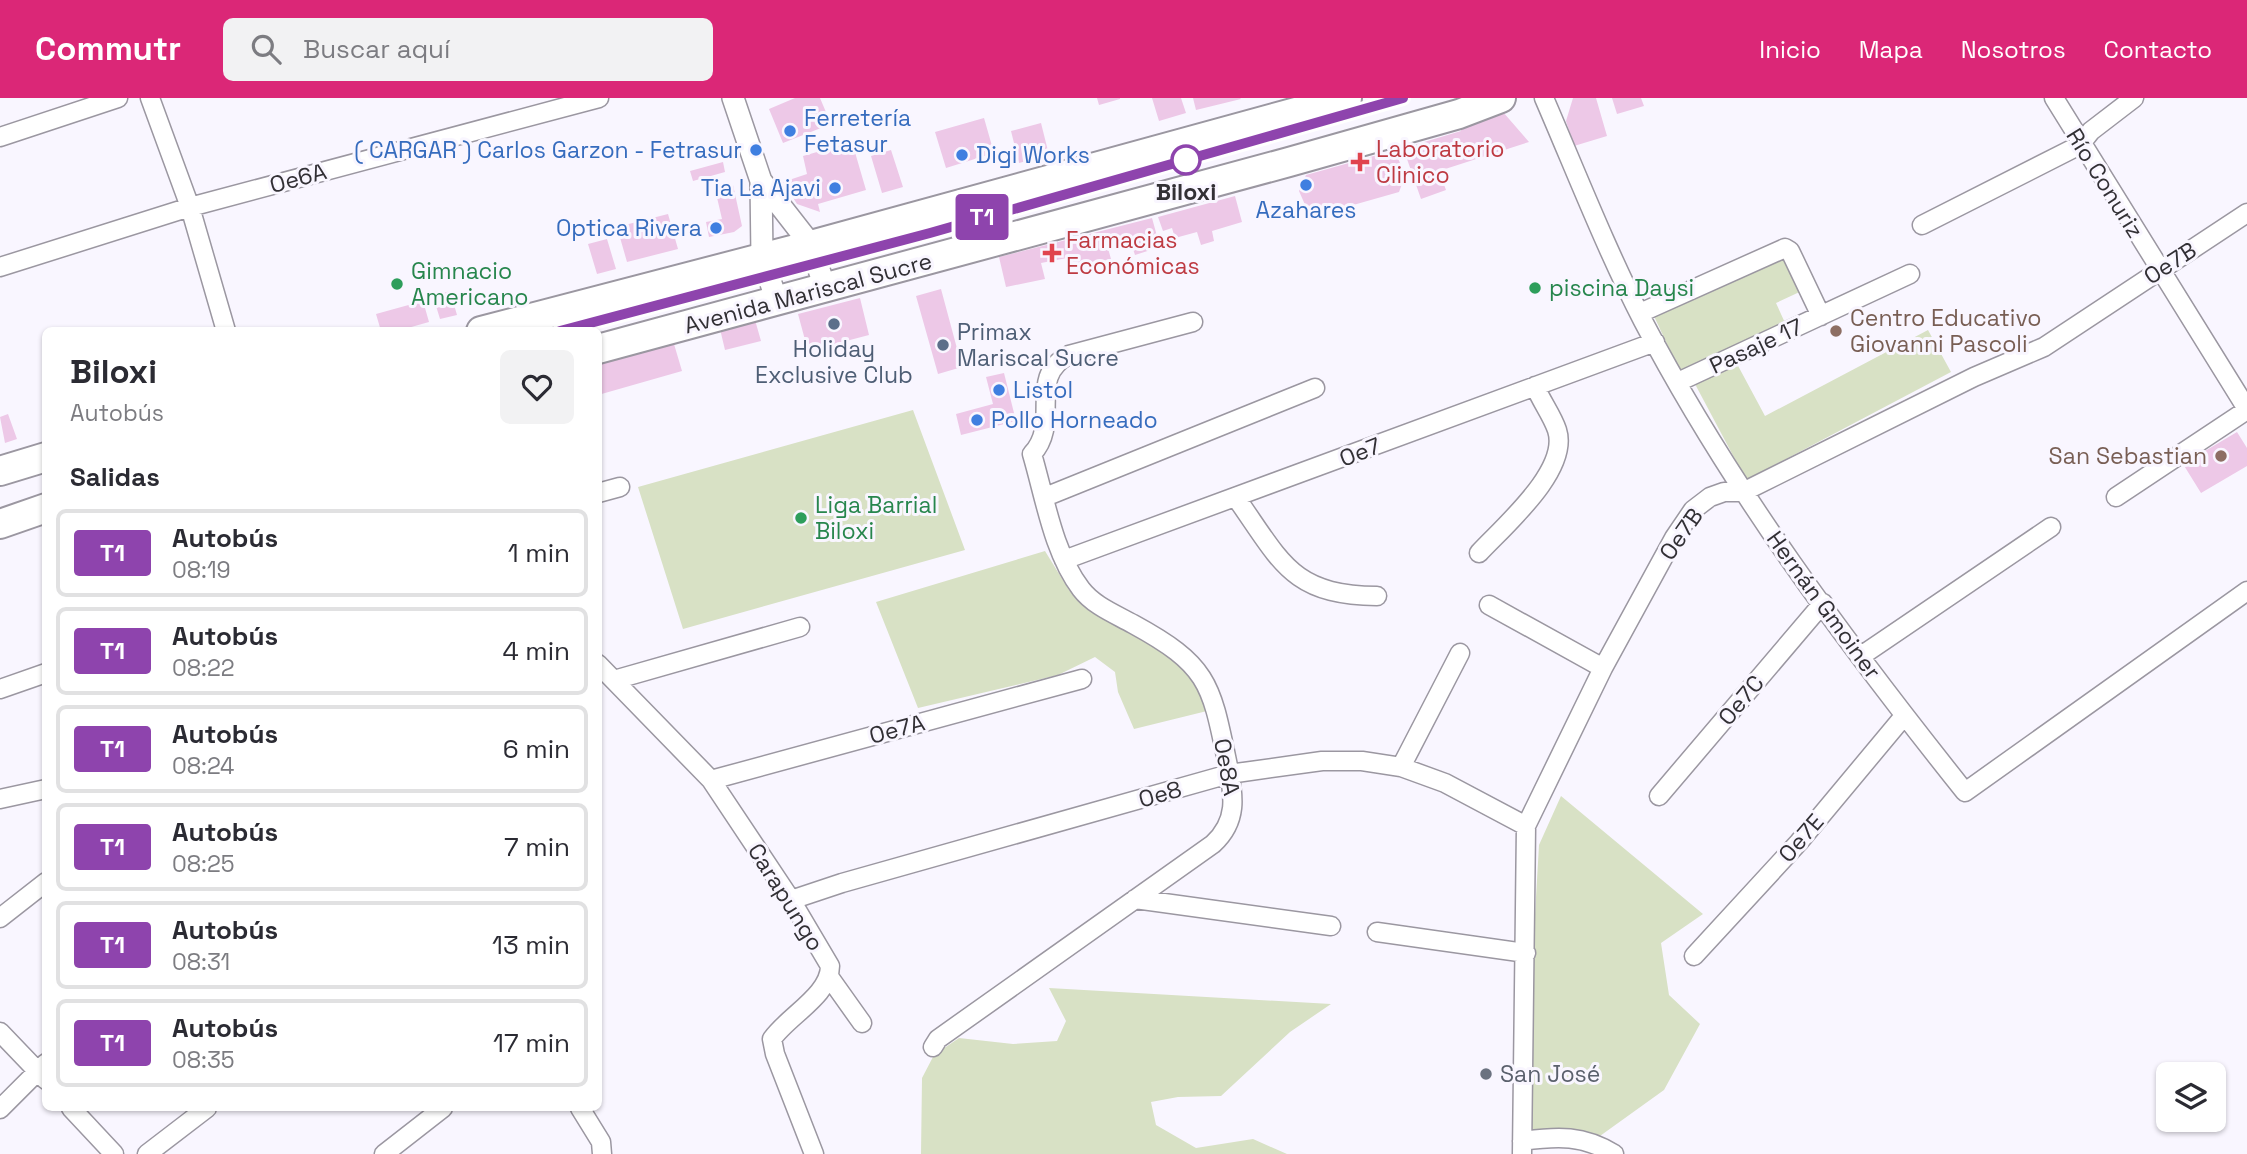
<!DOCTYPE html>
<html lang="es">
<head>
<meta charset="utf-8">
<style>
  body { margin:0; font-family:"Space Grotesk",sans-serif; background:#f2f2f3; color:#2b2b33; height:100vh; display:flex; flex-direction:column; font-size:26px; white-space:nowrap }
  * { box-sizing:border-box; margin:0 }
  p { font-size:23px; color:#7c7c81 }
  .icon { flex:none; width:38px; height:38px; fill:none; stroke:currentColor; stroke-width:2; stroke-linecap:round; stroke-linejoin:round }
  .map { position:relative; flex:1; overflow:hidden }
  .side { position:absolute; left:42px; top:229px; width:560px; height:784px; display:flex; flex-direction:column; background:#fff; border-radius:10px; box-shadow:0 2px 5px #0004 }
  .side>* { flex:none }
  .badge { padding:0 14px; border-radius:5px; font-size:24px; line-height:46px }
  .buttons { position:absolute; left:2156px; top:964px; display:grid; gap:14px }
  .buttons a { display:grid; place-items:center; width:70px; height:70px; border-radius:10px; background:#fff; box-shadow:0 2px 5px #0004; font-size:35px }
  .map>.badge { position:absolute; translate:-50% -50%; box-shadow:0 0 0 4px #fff }
  h2 { padding:0 28px; font-size:26px; line-height:63px }
  .round { display:grid; place-items:center; flex:none; width:74px; height:74px; border-radius:10px; background:#f2f2f3 }
  .headline { display:flex; align-items:center; justify-content:space-between; height:119px; padding:0 28px }
  h1 { font-size:33px; font-weight:700; line-height:52px }
  ul { padding:0; list-style:none }
  li { display:flex; align-items:center; gap:21px; height:88px; margin:0 14px 10px; padding:0 14px; border:4px solid #e1e1e2; border-radius:10px }
  li div { flex:1 }
  li b { display:block; font-size:26px }
  li em { font-style:normal }
  li .badge { min-width:77px; font-weight:700; text-align:center }
  header { display:flex; align-items:center; gap:42px; box-sizing:border-box; height:98px; padding:0 35px; background:#db2777; color:#fff }
  header strong { font-size:33px }
  nav { display:flex; gap:38px; margin-inline-start:auto; font-size:24px }
  .search { width:490px; height:63px; background:#f2f2f3; display:flex; align-items:center; gap:18px; box-sizing:border-box; padding:0 24px; border-radius:10px; color:#7c7c81; font-size:26px }
  .map>svg:first-child { display:block }
</style>
</head>
<body>
<header>
<strong>Commutr</strong>
<div class="search"><svg class="icon" aria-label="search" viewBox="0 0 24 24"><circle cx="10" cy="10" r="6"/><path d="M15 15l6 6"/></svg>Buscar aquí</div>
<nav><a>Inicio</a><a>Mapa</a><a>Nosotros</a><a>Contacto</a></nav>
</header>
<div class="map">
<svg width="2247" height="1056" viewBox="0 0 2247 1056">
  <rect width="100%" height="100%" fill="#f9f6ff"/>
  <path fill="#d8e1c5" d="M 1788,153 L 1806,191 L 1776,205 L 1786,227 L 1681,276 L 1653,216 Z
    M 1928,232 L 1951,274 L 1746,382 L 1695,286 L 1736,264 L 1765,318 Z
    M 913,312 L 965,452 L 683,531 L 638,389 Z
    M 1045,453 L 1069,492 L 1085,507 L 1146,540 L 1194,581 L 1207,613 L 1134,631 L 1118,594 L 1115,574 L 1095,559 L 1058,577 L 918,610 L 876,504 Z
    M 1561,698 L 1703,816 L 1661,845 L 1669,897 L 1700,926 L 1664,992 L 1593,1043 L 1522,1043 L 1539,747 Z
    M 1049,890 L 1331,906 L 1290,934 L 1221,998 L 1178,999 L 1151,1004 L 1156,1027 L 1196,1050 L 1253,1041 L 1287,1056 L 921,1056 L 922,980 L 934,957 L 959,940 L 1013,946 L 1057,943 L 1066,923 Z"/>
  <path fill="#edc8e7" d="M 795,0 L 820,0 L 831,26 L 783,45 L 769,11 Z
    M 1097,0 L 1120,0 L 1120,1 L 1099,7 Z
    M 1152,0 L 1181,0 L 1186,15 L 1159,23 Z
    M 1193,0 L 1240,0 L 1241,1 L 1196,12 Z
    M 1573,0 L 1596,0 L 1607,38 L 1574,48 L 1566,23 Z
    M 1612,0 L 1641,0 L 1644,8 L 1617,16 Z
    M 1503,14 L 1529,44 L 1439,73 L 1446,92 L 1421,101 L 1407,61 L 1414,47 L 1461,33 L 1458,23 Z
    M 984,20 L 994,55 L 946,70 L 935,34 Z
    M 1041,25 L 1049,57 L 1019,65 L 1011,33 Z
    M 852,44 L 866,92 L 818,106 L 820,114 L 797,106 L 783,84 L 807,76 L 803,58 Z
    M 891,52 L 903,89 L 882,95 L 871,58 Z
    M 1388,54 L 1398,60 L 1405,78 L 1399,94 L 1318,117 L 1306,109 L 1299,93 L 1306,77 Z
    M 723,64 L 725,74 L 693,83 L 690,73 Z
    M 733,87 L 742,128 L 734,134 L 709,139 L 706,124 L 722,121 L 715,91 Z
    M 1235,98 L 1242,124 L 1212,133 L 1214,143 L 1201,147 L 1197,134 L 1175,140 L 1172,130 L 1163,133 L 1158,119 Z
    M 668,116 L 678,151 L 627,164 L 617,129 Z
    M 1152,120 L 1160,149 L 1135,157 L 1130,142 L 1119,144 L 1107,147 L 1111,161 L 1070,171 L 1067,160 L 1041,165 L 1045,181 L 1006,189 L 999,159 Z
    M 607,141 L 616,171 L 597,176 L 588,146 Z
    M 941,191 L 962,269 L 938,276 L 916,198 Z
    M 450,193 L 457,217 L 440,221 L 433,198 Z
    M 860,200 L 869,237 L 808,253 L 798,216 Z
    M 423,203 L 429,224 L 397,233 L 381,233 L 376,216 Z
    M 755,222 L 761,243 L 725,252 L 720,231 Z
    M 674,246 L 682,273 L 598,297 L 598,267 Z
    M 1004,275 L 1016,323 L 961,337 L 956,316 L 993,306 L 986,279 Z
    M 8,316 L 17,341 L 5,345 L 0,319 Z
    M 2237,334 L 2247,350 L 2247,368 L 2201,395 L 2183,366 Z"/>
  <g fill="none" stroke-linecap="round" stroke-linejoin="round">
    <defs>
      <path id="minor" d="M 150,0 L 190,109 L 226,233
        M 1544,0 C 1576,74 1606,151 1643,223 C 1731,391 1847,546 1965,694 L 2247,493
        M 2054,0 L 2247,311
        M 0,39 L 118,0
        M 1922,127 L 2080,47 L 2091,33 L 2134,0
        M 0,169 L 190,109 L 599,0
        M 1640,215 L 1785,150 L 1790,153 L 1821,218
        M 1678,284 L 1910,176
        M 598,395 L 620,389
        M 1045,399 L 1315,290
        M 2116,399 L 2247,312
        M 1237,401 C 1282,465 1292,497 1377,498
        M 1479,455 C 1504,428 1570,372 1557,332 C 1552,317 1541,303 1535,288
        M 1064,462 L 1655,244
        M 1489,507 L 1603,570
        M 1861,558 L 2051,429
        M 598,566 L 711,682 L 791,802 L 830,868 C 830,897 788,918 772,941 L 775,956 L 814,1056
        M 614,582 L 800,529
        M 0,591 L 46,575
        M 1401,669 L 1460,555
        M 711,682 L 1082,581
        M 1659,698 L 1823,505
        M 0,701 L 46,691
        M 1135,801 L 1331,828
        M 791,802 L 842,785 L 1229,676 L 1322,663 L 1362,663 L 1401,669 L 1445,685 L 1526,728
        M 0,820 L 46,784
        M 1377,834 L 1526,855
        M 1694,858 L 1799,744 L 1904,618
        M 830,880 L 862,925
        M 0,934 L 46,982
        M 933,949 L 938,941 L 1213,746 C 1238,723 1234,698 1228,668 C 1211,586 1210,568 1133,526 C 1115,516 1094,508 1081,491 C 1053,454 1045,400 1032,356 C 1062,324 1026,279 1069,257 L 1193,224
        M 71,1010 L 114,1056
        M 580,1010 L 601,1044 L 602,1056
        M 0,1011 L 46,965
        M 1522,1043 C 1558,1038 1583,1037 1614,1056
        M 147,1056 L 207,1010
        M 384,1056 L 443,1010
        M 1522,1056 L 1526,728 L 1603,570 L 1674,440 L 1693,412 L 1710,399 L 1724,394 L 1743,394 L 1974,279 L 2044,249 L 2247,115"/>
      <path id="tertiary" d="M 733,0 L 761,83 L 762,159 L 777,203
        M 761,83 L 811,147 L 825,190"/>
      <path id="primary" d="M 481,233 L 811,147 L 1347,0
        M 598,251 L 1289,64 L 1459,16 L 1501,0
        M 0,373 L 46,359
        M 0,426 L 46,410"/>
    </defs>
    <use href="#minor" stroke="#9b97a1" stroke-width="21"/>
    <use href="#tertiary" stroke="#9b97a1" stroke-width="24"/>
    <use href="#primary" stroke="#9b97a1" stroke-width="32"/>
    <use href="#minor" stroke="#fff" stroke-width="18"/>
    <use href="#tertiary" stroke="#fff" stroke-width="21"/>
    <use href="#primary" stroke="#fff" stroke-width="28"/>
  </g>
  <g fill="none" stroke-linecap="round" stroke-linejoin="round">
    <defs>
      <path id="line" d="M 560,233 L 930,135 L 1403,0"/>
    </defs>
    <use href="#line" stroke="#fff" stroke-width="16"/>
    <use href="#line" stroke="#8e44ad" stroke-width="10"/>
  </g>
  <g fill="#3f7fe0" stroke="#f9f6ff" stroke-width="2.5">
    <circle cx="790" cy="33" r="7"/>
    <circle cx="756" cy="52" r="7"/>
    <circle cx="962" cy="57" r="7"/>
    <circle cx="1306" cy="87" r="7"/>
    <circle cx="835" cy="90" r="7"/>
    <circle cx="716" cy="130" r="7"/>
    <circle cx="999" cy="292" r="7"/>
    <circle cx="977" cy="322" r="7"/>
  </g>
  <circle fill="#fff" stroke="#8e44ad" stroke-width="3.5" cx="1186" cy="62" r="14"/>
  <g fill="#e0444e" stroke="#f9f6ff" stroke-width="2.5">
    <path d="M1356.5 53.5h7v7h7v7h-7v7h-7v-7h-7v-7h7z"/>
    <path d="M1048.5 144.5h7v7h7v7h-7v7h-7v-7h-7v-7h7z"/>
  </g>
  <g fill="#2e9e5b" stroke="#f9f6ff" stroke-width="2.5">
    <circle cx="397" cy="186" r="7"/>
    <circle cx="1535" cy="190" r="7"/>
    <circle cx="801" cy="420" r="7"/>
  </g>
  <g fill="#5c6f8a" stroke="#f9f6ff" stroke-width="2.5">
    <circle cx="834" cy="226" r="7"/>
    <circle cx="943" cy="247" r="7"/>
  </g>
  <g fill="#8d6e63" stroke="#f9f6ff" stroke-width="2.5">
    <circle cx="1836" cy="233" r="7"/>
    <circle cx="2221" cy="358" r="7"/>
  </g>
  <circle fill="#6b7280" stroke="#f9f6ff" stroke-width="2.5" cx="1486" cy="976" r="7"/>
  <g text-anchor="middle" dominant-baseline="central" stroke-width="6" stroke-linejoin="round" paint-order="stroke">
    <g font-size="23" fill="#366cbe" stroke="#f9f6ff" text-anchor="start">
      <text x="804" y="20">Ferretería<tspan x="804" dy="26">Fetasur</tspan></text>
      <text x="742" y="52" text-anchor="end">( CARGAR ) Carlos Garzon - Fetrasur</text>
      <text x="976" y="57">Digi Works</text>
      <text x="821" y="90" text-anchor="end">Tia La Ajavi</text>
      <text x="1306" y="112" text-anchor="middle">Azahares</text>
      <text x="702" y="130" text-anchor="end">Optica Rivera</text>
      <text x="1013" y="292">Listol</text>
      <text x="991" y="322">Pollo Horneado</text>
    </g>
    <g font-size="23" fill="#be3a42" stroke="#f9f6ff" text-anchor="start">
      <text x="1376" y="51">Laboratorio<tspan x="1376" dy="26">Clinico</tspan></text>
      <text x="1066" y="142">Farmacias<tspan x="1066" dy="26">Económicas</tspan></text>
    </g>
    <g font-size="23" fill="#323035" stroke="#f9f6ff">
      <text transform="translate(298 80) rotate(-15)">Oe6A</text>
      <text transform="translate(2105 85) rotate(58)">Río Conuriz</text>
      <text transform="translate(2170 165) rotate(-33)">Oe7B</text>
      <text transform="translate(808 195) rotate(-15)">Avenida Mariscal Sucre</text>
      <text transform="translate(1756 248) rotate(-25)">Pasaje 17</text>
      <text transform="translate(1360 354) rotate(-21)">Oe7</text>
      <text transform="translate(1681 436) rotate(-55)">Oe7B</text>
      <text transform="translate(1824 507) rotate(54)">Hernán Gmoiner</text>
      <text transform="translate(1741 602) rotate(-50)">Oe7C</text>
      <text transform="translate(897 631) rotate(-15)">Oe7A</text>
      <text transform="translate(1227 669) rotate(80)">Oe8A</text>
      <text transform="translate(1160 696) rotate(-16)">Oe8</text>
      <text transform="translate(1801 740) rotate(-49)">Oe7E</text>
      <text transform="translate(786 799) rotate(58)">Carapungo</text>
    </g>
    <g font-size="23" font-weight="bold" fill="#323035" stroke="#f9f6ff">
      <text x="1186" y="94">Biloxi</text>
    </g>
    <g font-size="23" fill="#27864d" stroke="#f9f6ff" text-anchor="start">
      <text x="411" y="173">Gimnacio<tspan x="411" dy="26">Americano</tspan></text>
      <text x="1549" y="190">piscina Daysi</text>
      <text x="815" y="407">Liga Barrial<tspan x="815" dy="26">Biloxi</tspan></text>
    </g>
    <g font-size="23" fill="#785e54" stroke="#f9f6ff" text-anchor="start">
      <text x="1850" y="220">Centro Educativo<tspan x="1850" dy="26">Giovanni Pascoli</tspan></text>
      <text x="2207" y="358" text-anchor="end">San Sebastian</text>
    </g>
    <g font-size="23" fill="#4e5e75" stroke="#f9f6ff" text-anchor="start">
      <text x="957" y="234">Primax<tspan x="957" dy="26">Mariscal Sucre</tspan></text>
      <text x="834" y="251" text-anchor="middle">Holiday<tspan x="834" dy="26">Exclusive Club</tspan></text>
    </g>
    <g font-size="23" fill="#5b616d" stroke="#f9f6ff" text-anchor="start">
      <text x="1500" y="976">San José</text>
    </g>
  </g>
</svg>
<div class="buttons">
<a><svg class="icon" aria-label="layers" viewBox="0 0 24 24"><path d="M12 4l9 5-9 5-9-5zM3 14l9 5 9-5"/></svg></a>
</div>
<b class="badge" style="left:982px;top:119px;background:#8e44ad;color:#fff">T1</b>
<section class="side">
<div class="headline"><div><h1>Biloxi</h1><p>Autobús</p></div><a class="round"><svg class="icon" aria-label="heart" viewBox="0 0 24 24"><path d="M12 20l-8-8c-3-5 5-10 8-4 3-6 11-1 8 4z"/></svg></a></div>
<h2>Salidas</h2>
<ul>
<li><span class="badge" style="background:#8e44ad;color:#fff">T1</span><div><b>Autobús</b><p>08:19</p></div><em>1 min</em></li>
<li><span class="badge" style="background:#8e44ad;color:#fff">T1</span><div><b>Autobús</b><p>08:22</p></div><em>4 min</em></li>
<li><span class="badge" style="background:#8e44ad;color:#fff">T1</span><div><b>Autobús</b><p>08:24</p></div><em>6 min</em></li>
<li><span class="badge" style="background:#8e44ad;color:#fff">T1</span><div><b>Autobús</b><p>08:25</p></div><em>7 min</em></li>
<li><span class="badge" style="background:#8e44ad;color:#fff">T1</span><div><b>Autobús</b><p>08:31</p></div><em>13 min</em></li>
<li><span class="badge" style="background:#8e44ad;color:#fff">T1</span><div><b>Autobús</b><p>08:35</p></div><em>17 min</em></li>
</ul>
</section>
</div>
</body>
</html>
